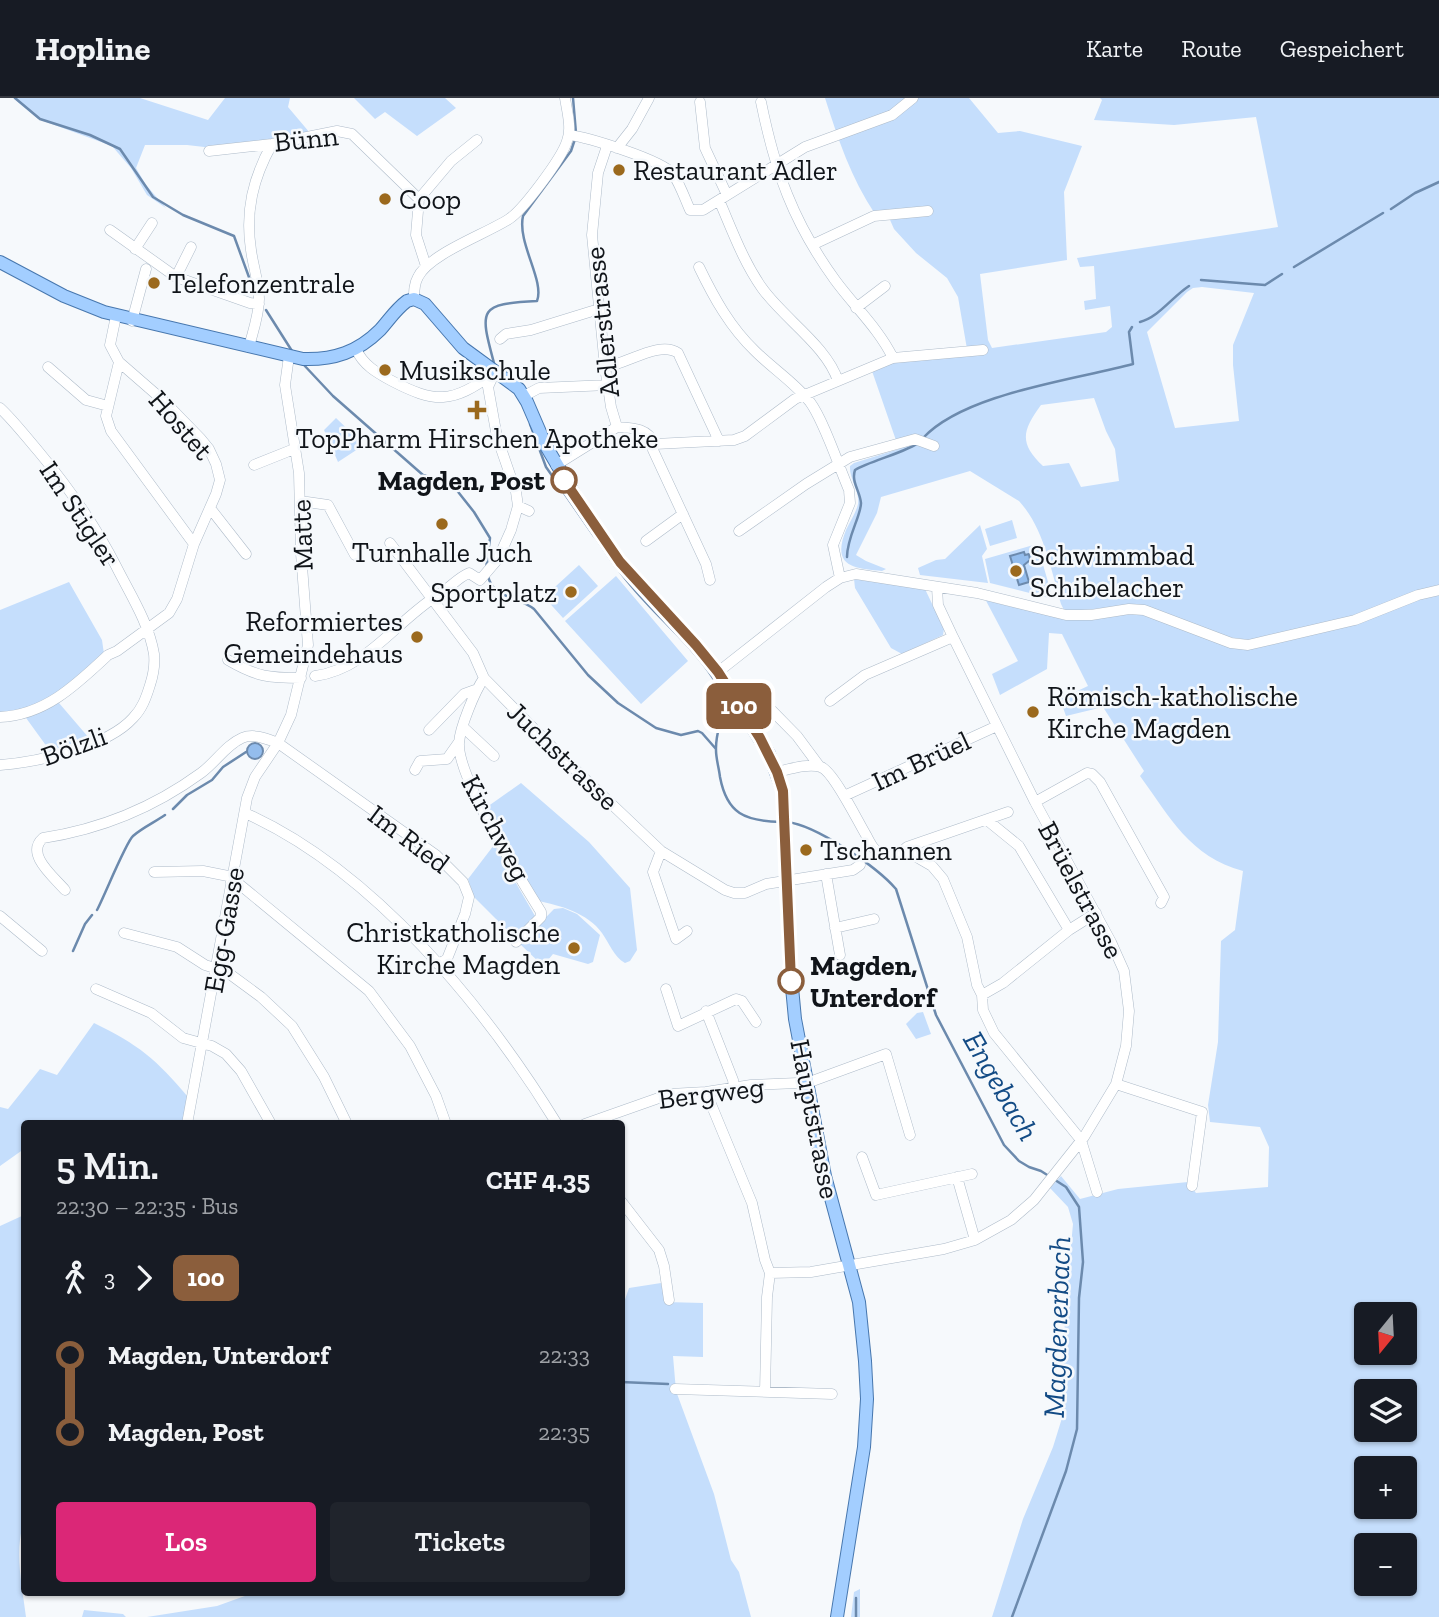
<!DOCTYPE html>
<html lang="de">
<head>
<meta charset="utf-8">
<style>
  body { margin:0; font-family:"Zilla Slab",serif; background:#20242c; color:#f1f3f6; height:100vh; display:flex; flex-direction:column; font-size:26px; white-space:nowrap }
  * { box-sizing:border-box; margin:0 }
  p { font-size:23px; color:#9ea1a6 }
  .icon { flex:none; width:38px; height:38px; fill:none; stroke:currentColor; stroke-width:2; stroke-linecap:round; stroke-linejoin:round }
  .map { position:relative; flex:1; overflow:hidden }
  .sheet { position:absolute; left:21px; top:1022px; width:604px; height:476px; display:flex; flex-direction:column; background:#171b24; border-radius:7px; box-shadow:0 2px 5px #0004 }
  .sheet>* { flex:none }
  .badge { padding:0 14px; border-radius:10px; font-size:24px; line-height:46px }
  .needle { width:46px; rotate:198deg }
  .tools { position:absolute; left:1354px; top:1204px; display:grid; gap:14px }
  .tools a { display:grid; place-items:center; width:63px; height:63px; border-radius:7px; background:#171b24; box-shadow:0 2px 5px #0004; font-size:35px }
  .map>.badge { position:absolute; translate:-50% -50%; box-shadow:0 0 0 4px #fff }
  .legs { display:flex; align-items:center; gap:10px; height:77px; padding:0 35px; font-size:23px }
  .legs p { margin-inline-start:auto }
  .summary { display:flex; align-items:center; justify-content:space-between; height:119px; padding:0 35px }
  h1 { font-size:38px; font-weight:600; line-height:52px }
  .action { display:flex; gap:14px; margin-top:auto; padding:14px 35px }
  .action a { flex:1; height:80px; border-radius:7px; background:#db2777; color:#fff; font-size:28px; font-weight:600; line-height:80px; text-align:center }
  .action a+a { background:#20242c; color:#f1f3f6 }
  ul { padding:0 35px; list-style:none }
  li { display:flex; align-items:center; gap:24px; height:77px; font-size:26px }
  li i { display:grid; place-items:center; width:10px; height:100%; margin:0 9px; background:currentColor }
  li i::after { content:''; width:18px; height:18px; margin:-9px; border:5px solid; border-radius:50%; background:#171b24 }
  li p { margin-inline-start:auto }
  li:first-child i { background:linear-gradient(#0000 50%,currentColor 0) }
  li:last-child i { background:linear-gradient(currentColor 50%,#0000 0) }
  header { display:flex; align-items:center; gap:42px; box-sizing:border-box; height:98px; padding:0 35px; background:#171b24; border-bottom:2px solid #363941 }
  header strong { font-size:33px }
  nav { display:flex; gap:38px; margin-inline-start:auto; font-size:24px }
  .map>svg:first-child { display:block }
</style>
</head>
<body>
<header>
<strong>Hopline</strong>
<nav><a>Karte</a><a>Route</a><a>Gespeichert</a></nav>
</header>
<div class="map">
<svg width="1439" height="1519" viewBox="0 0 1439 1519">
  <rect width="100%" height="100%" fill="#f6f9fc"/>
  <path fill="#c5defc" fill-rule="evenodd" d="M 13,0 L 140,0 L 208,22 L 225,0 L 290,0 L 288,9 L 310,35 L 213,50 L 187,47 L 145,47 L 136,70 L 146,87 L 166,110 L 147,97 L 131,70 L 112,48 L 38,21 Z
    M 354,0 L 445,0 L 456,10 L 417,38 L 385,14 L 375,21 Z
    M 825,0 L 969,0 L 998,35 L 1020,33 L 1082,48 L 1064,94 L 1067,162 L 980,176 L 988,242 L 992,250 L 1106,234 L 1112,229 L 1110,208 L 1085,212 L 1084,203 L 1096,201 L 1094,168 L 1080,169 L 1077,160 L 1278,129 L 1256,19 L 1174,27 L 1094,22 L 1102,2 L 1100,0 L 1439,0 L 1439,488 L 1360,516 L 1276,538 L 1249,542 L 1228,539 L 1142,507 L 1069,513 L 1064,512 L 1061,506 C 1051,472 1044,430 1019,403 L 970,373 L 881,399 L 877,415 L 856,457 L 866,463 L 886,471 L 882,473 C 854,470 831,469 846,432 C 850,423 856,415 858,406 C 860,393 849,381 850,368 L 854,365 L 899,351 L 872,273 L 897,263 L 967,251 L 958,199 L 947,180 L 916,155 L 894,131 L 887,115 L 875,116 C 851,80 838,41 825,0 ZM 1202,189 L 1254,195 L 1233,247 L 1233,267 L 1239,323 L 1175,330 L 1147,234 L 1187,194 L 1193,190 ZM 1094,300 L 1106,333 L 1115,351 L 1119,383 L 1081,389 L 1069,365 L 1043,368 C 1019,345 1022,333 1041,307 Z
    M 336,320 L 364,347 L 338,364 L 324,332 Z
    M 1012,422 L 1017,440 L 990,448 L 985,431 Z
    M 980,427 L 987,451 L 982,458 L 988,485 L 920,477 L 918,470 L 936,462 L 945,461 Z
    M 1037,446 L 1053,501 L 990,485 L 985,461 Z
    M 579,467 L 598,488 L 563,520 L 544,499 Z
    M 616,478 L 688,563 L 641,606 L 565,523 Z
    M 854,481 L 925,491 L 944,531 L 943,537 L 902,556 L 891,550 L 855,490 Z
    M 69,484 L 102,542 L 104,556 L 53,598 L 89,640 L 50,653 L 21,613 L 0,614 L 0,512 Z
    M 1439,496 L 1439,1519 L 992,1519 L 1023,1421 L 1053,1349 L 1062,1320 L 1065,1213 L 1073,1126 L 1068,1109 L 1050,1090 L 1061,1078 L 1080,1101 L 1118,1091 L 1188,1084 L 1196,1095 L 1268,1089 L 1269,1049 L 1260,1029 L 1210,1024 L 1208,1007 L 1218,944 L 1221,843 L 1235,832 L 1243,773 C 1190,759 1170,719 1140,678 L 1144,673 L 1103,609 L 1066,618 L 1060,601 L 1088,588 L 1062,536 L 1049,535 L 1047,571 L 1000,597 L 992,576 L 1018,563 L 984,499 L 1077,522 L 1121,515 L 1148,517 L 1235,550 ZM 1367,1216 L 1405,1216 L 1405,1255 L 1367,1255 ZM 1367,1293 L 1405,1293 L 1405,1332 L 1367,1332 ZM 1367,1370 L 1405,1370 L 1405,1409 L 1367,1409 ZM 1367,1447 L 1405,1447 L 1405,1486 L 1367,1486 Z
    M 521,685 L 589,744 L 630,790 L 637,852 L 630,863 L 625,865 C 614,859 609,845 602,835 C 588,815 559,807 538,803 L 487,709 Z
    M 494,747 L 535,818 L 514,839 L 474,799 L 468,781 Z
    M 563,810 L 577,816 L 600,837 L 593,864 L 588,866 L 553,856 L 543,868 L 520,846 L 554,811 Z
    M 923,914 L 931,936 L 916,941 L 906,926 L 917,915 Z
    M 94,925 C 138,946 157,962 188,999 L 185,1025 L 24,1026 L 24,1051 L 0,1068 L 0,1009 L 8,1011 L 40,971 L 57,977 Z
    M 24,1117 L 24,1423 C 14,1454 22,1487 26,1519 L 0,1519 L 0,1128 Z
    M 661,1185 L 665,1204 L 703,1205 L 703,1259 L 673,1258 L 676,1293 L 714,1396 L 731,1462 L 739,1474 L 751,1519 L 147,1519 L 217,1508 L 256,1494 L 621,1494 L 621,1213 L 629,1190 Z
    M 860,1491 L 860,1519 L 851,1519 L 854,1494 Z
    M 84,1512 L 123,1516 L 126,1519 L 82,1519 Z"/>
  <path fill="#94bded" stroke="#6c8aad" stroke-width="2" d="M 1024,454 L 1025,457 L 1029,456 L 1030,462 L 1024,467 L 1029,484 L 1019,487 L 1010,458 Z
    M247 653a8 8 0 1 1 16 0a8 8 0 1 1-16 0Z"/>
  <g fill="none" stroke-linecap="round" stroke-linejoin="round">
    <path stroke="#6c8aad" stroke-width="2.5" d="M 15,0 L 40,21 L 90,37 L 120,51 L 153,99 L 183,117 L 234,138 L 254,193
      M 573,0 L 576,35
      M 1391,111 L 1415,95 L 1439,84
      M 1294,169 L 1383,115
      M 1201,182 L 1265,187 L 1282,176
      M 266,212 L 292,253
      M 1140,224 C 1159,219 1172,199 1189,188
      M 494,265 C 479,210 479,206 537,203 C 545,183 517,145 523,118 L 571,53 L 575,41
      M 303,266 L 333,298 L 423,377 L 444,383 L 455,390 L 474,414 L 490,440 L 486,471
      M 530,326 L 546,369 L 594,438
      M 923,340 C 965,295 1074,282 1133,266 L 1129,234 L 1132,229
      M 847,459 C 847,439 861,418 861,405 C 860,393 851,384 855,372 C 870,363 910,353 919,344
      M 618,471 C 646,511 687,540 713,580 C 734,612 715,623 716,652 C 716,661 719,670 720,679 C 727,716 745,723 781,724
      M 488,478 C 493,501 518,498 534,511 L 588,577 L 618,605 L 656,630 L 681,637 L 698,633 L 702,635 L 716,651
      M 173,711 L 187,697 L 212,682 L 223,669 L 246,654
      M 787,724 C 816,727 877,769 896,791 L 936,917 L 1004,1047 L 1019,1063 L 1029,1069 L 1041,1073 L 1066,1089 L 1079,1109 L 1083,1164 L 1079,1200 L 1077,1331 L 1066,1373 L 1012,1519
      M 97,812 C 104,799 126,744 133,738 C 142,730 155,724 165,717
      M 73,853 L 85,826 L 92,817
      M 621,1284 L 668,1286
      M 856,1500 L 856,1519"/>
    <defs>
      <path id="minor" d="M 700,4 L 705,50 L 727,97
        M 761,4 C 775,73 793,124 835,182 C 854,208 879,231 893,260
        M 569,37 C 587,39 662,62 673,76 C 680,86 685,101 690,112 L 703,112 L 805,49 L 892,17 L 913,0
        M 607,48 L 598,75 L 592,137 L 605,269 L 611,309 L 617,329
        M 617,50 L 632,31 L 649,0
        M 209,53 L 272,46 L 337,33 L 352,36 L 419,101
        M 419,101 L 451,63 L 477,42
        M 419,101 L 416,137 L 426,168
        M 719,102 C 732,132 743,163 762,190 C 783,220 827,248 838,283
        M 110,132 L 176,179 L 250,205 L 259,206
        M 812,147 L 874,118 L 928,113
        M 135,151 L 152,125
        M 699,169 C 714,200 730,229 755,253 C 773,271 794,284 810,304 C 824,323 839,369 849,392 L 850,405 L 833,447 L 840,480
        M 176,179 L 191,149
        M 414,201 C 414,193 414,186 418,179 C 429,156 486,136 509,121 C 523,112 562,60 567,43 C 572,31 567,13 565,0
        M 856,210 L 885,188
        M 132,223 L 146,171
        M 500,241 L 506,236 L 531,232 L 599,211
        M 249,249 C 253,233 259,217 259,201 C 259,184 253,168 251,152 C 245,113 253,80 272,46
        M 356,251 C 363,267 377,275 392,283 C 434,305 453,306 492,276
        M 119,264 L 106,318 L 111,333 L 194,446
        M 48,269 L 86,302 L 108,308
        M 605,269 C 627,266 660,242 678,255 L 719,343
        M 524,298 L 539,290 L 608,287
        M 0,310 C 14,323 26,339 39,354 C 69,390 95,427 116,468 C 130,496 149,525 154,556 C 155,566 153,578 150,587 C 146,600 142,611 133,620 C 107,649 38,664 0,667
        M 617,329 C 634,330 647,330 655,346 L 734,342 L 745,338 L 795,301 L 893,260 L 983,252
        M 655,346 L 653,352 L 706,466 L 710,482
        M 254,367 L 294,351
        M 556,367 L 617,329
        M 300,403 L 328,407 L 355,457
        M 518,408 L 529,413
        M 210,410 L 246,456
        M 739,433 L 806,386 L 850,359 L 915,341 L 934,348
        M 646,443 L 683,416
        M 390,445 L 473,555 L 484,580 L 563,660 L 661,753 L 725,792 L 734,795 L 745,795 L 766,786 L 853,772 L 860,767
        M 228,562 C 257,579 269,580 301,580
        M 718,574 L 826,489 L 840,480 L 856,476 L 977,495 L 1066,517 L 1091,517 L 1129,511 L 1144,512 L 1231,545 L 1248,547 L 1355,522 L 1418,497 L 1439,492
        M 315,578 C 367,571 396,523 438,497 C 449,491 457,480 469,475 L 480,482 L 498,461 L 511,432 L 518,408 L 516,394 L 497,339 L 488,289 L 495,274
        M 484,580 C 475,593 460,629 459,645 C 457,678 521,782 541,814 L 541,819 L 516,844
        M 749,589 L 797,638 L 820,669
        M 830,603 L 865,577 L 953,539
        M 0,619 C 45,617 76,587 108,557 L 117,553 L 169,515 L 177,501 L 194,446 L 216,396 L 220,382 L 216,366 L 209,351 L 200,340 L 165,304 L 119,264 L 110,247 L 116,218
        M 464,630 L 494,658
        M 429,632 L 464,596 L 475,592
        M 415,672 L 420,663 L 447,661 L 459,644
        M 777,674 C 790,671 808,665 821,669 C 834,674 858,724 866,737 C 871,746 874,754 884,757 L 900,755 L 913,757 L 932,768 L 943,781 L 967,839 L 977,887 L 982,897 L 983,912 L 994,935 L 1081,1042 L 1097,1094
        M 844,698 L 997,628
        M 1035,704 L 1087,675 L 1092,676 L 1100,684 L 1164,799 L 1161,805
        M 245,715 C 373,772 485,909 557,1026
        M 987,722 L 1019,748 L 1069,832
        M 661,753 L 653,774 L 676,841 L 687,833
        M 900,755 L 907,749 L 1008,714
        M 154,774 L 203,773 L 233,779
        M 826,776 L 840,857
        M 231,784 L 239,786 L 369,893 L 410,948 L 436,998 L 446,1026
        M 65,792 C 53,778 25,756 43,740 C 102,731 153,710 201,675 C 215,665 226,647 242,640 C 254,635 267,641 278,645 L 436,757 L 463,784 L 469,799 L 465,816 L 447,861 L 438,866
        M 0,818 L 42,853
        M 835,830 L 874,821
        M 124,835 L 177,849 L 205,867 L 227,874 L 261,899 L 292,928 L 324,979 L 347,1026
        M 96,891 L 151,915 L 183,940 L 212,948 L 226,956 L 241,973 L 271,1026
        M 666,891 L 678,928 L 736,901 L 742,903 L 756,924
        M 982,897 L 1003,885 L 1069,832 L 1096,815
        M 706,913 L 733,982 L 734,989
        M 807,985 L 886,956 L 910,1037
        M 1116,986 L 1202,1014 L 1192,1088
        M 706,994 L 752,1105 L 765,1162 L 770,1175 L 767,1199 L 765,1294
        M 187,1026 L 247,700 L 255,679 L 278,645 L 291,617 L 308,547 L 301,455 L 299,375 L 285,287 L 289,258
        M 585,1026 L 670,996 L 706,994 L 751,987 L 798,985
        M 862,1059 L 876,1097 L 972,1076
        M 957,1079 L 975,1142
        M 621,1103 L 659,1152 L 664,1168 L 669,1202
        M 770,1175 L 811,1174 L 944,1151 L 975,1142 L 1011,1122 L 1034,1102 L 1084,1039 L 1116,986 L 1126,948 L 1129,913 L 1124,873 L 1111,844 L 1035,704 L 953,539 L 938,507 L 937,489
        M 675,1291 L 832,1296"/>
      <path id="major" d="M 0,164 L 64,198 L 104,214 L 303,261 C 334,262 358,254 380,232 C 389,222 396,211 407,203 L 414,201 L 425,206 L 463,250 L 519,291 L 527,304 L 546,348 L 583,411 L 620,465 L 696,547 L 718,574 L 769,656 L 783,693 L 790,868 L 795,921 L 825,1078 L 859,1204 L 865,1263 L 867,1301 L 864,1349 L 837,1519"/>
    </defs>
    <use href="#minor" stroke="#aebbc9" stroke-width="11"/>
    <use href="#major" stroke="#4777ae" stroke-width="14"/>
    <use href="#minor" stroke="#fff" stroke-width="10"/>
    <use href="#major" stroke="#a3ceff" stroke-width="12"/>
  </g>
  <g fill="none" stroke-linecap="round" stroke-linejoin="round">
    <defs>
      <path id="line-1" d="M 564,382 L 620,464 L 696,547 L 718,574 L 760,640 L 777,674 L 783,693 L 784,719 L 791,883"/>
    </defs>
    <use href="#line-1" stroke="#fff" stroke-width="16"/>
    <use href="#line-1" stroke="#8b5e3c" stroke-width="10"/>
  </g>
  <g fill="#9b691d" stroke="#f6f9fc" stroke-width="2.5">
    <circle cx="619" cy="72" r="7"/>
    <circle cx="385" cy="101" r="7"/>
    <circle cx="154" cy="185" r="7"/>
    <circle cx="385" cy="272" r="7"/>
    <path d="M473.5 301.5h7v7h7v7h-7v7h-7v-7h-7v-7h7z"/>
    <circle cx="442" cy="426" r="7"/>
    <circle cx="1016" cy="473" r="7"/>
    <circle cx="571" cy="494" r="7"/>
    <circle cx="417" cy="539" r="7"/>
    <circle cx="1033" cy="614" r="7"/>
    <circle cx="806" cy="752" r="7"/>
    <circle cx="574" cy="850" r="7"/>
  </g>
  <g fill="#fff" stroke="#8b5e3c" stroke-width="3.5">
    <circle cx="564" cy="382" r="12"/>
    <circle cx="791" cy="883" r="12"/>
  </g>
  <g text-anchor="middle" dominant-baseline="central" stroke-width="5" stroke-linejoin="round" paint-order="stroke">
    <g font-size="28" fill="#101419" stroke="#f6f9fc">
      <text transform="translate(306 41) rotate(-6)">Bünn</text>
      <text transform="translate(602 224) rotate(-96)">Adlerstrasse</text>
      <text transform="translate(181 327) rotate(49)">Hostet</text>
      <text transform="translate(80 416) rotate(56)">Im Stigler</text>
      <text transform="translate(302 437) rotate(-92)">Matte</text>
      <text transform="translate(74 648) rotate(-20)">Bölzli</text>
      <text transform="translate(563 658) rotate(44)">Juchstrasse</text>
      <text transform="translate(921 663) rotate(-25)">Im Brüel</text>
      <text transform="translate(496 730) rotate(62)">Kirchweg</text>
      <text transform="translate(409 741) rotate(37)">Im Ried</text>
      <text transform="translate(1081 792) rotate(62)">Brüelstrasse</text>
      <text transform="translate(224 832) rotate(-80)">Egg-Gasse</text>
      <text transform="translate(711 995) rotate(-7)">Bergweg</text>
      <text transform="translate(815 1021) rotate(79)">Hauptstrasse</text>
    </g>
    <g font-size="28" fill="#101419" stroke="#f6f9fc" text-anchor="start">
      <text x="633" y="72">Restaurant Adler</text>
      <text x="399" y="101">Coop</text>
      <text x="168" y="185">Telefonzentrale</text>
      <text x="399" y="272">Musikschule</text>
      <text x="477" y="340" text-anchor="middle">TopPharm Hirschen Apotheke</text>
      <text x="442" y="454" text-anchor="middle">Turnhalle Juch</text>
      <text x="1030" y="457">Schwimmbad<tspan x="1030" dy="32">Schibelacher</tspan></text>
      <text x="557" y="494" text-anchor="end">Sportplatz</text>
      <text x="403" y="523" text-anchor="end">Reformiertes<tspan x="403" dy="32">Gemeindehaus</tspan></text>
      <text x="1047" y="598">Römisch-katholische<tspan x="1047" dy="32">Kirche Magden</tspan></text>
      <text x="820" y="752">Tschannen</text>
      <text x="560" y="834" text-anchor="end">Christkatholische<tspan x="560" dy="32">Kirche Magden</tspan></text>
    </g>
    <g font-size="28" font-weight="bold" fill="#101419" stroke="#f6f9fc" text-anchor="end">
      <text x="545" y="382">Magden, Post</text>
      <text x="810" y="867" text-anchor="start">Magden,<tspan x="810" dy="32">Unterdorf</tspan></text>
    </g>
    <g font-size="30" font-style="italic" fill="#134b85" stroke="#f6f9fc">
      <text transform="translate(1001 988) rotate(60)">Engebach</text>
      <text transform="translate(1057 1229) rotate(-88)">Magdenerbach</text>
    </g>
  </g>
</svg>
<div class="tools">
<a><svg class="needle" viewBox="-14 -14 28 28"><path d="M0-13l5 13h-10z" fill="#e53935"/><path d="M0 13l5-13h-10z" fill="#9ea1a6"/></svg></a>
<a><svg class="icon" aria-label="layers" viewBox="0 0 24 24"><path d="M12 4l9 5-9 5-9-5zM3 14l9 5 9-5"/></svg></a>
<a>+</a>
<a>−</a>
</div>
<b class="badge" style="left:739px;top:608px;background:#8b5e3c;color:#fff">100</b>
<section class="sheet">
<div class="summary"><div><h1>5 Min.</h1><p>22:30 – 22:35 · Bus</p></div><b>CHF 4.35</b></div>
<div class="legs"><svg class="icon" aria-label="walk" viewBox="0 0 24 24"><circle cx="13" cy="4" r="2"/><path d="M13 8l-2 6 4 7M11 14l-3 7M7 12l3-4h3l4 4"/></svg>3<svg class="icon" aria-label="forward" viewBox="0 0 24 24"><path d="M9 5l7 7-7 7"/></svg><b class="badge" style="background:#8b5e3c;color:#fff">100</b></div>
<ul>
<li><i style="color:#8b5e3c"></i><b>Magden, Unterdorf</b><p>22:33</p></li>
<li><i style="color:#8b5e3c"></i><b>Magden, Post</b><p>22:35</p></li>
</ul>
<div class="action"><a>Los</a><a>Tickets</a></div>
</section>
</div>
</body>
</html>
